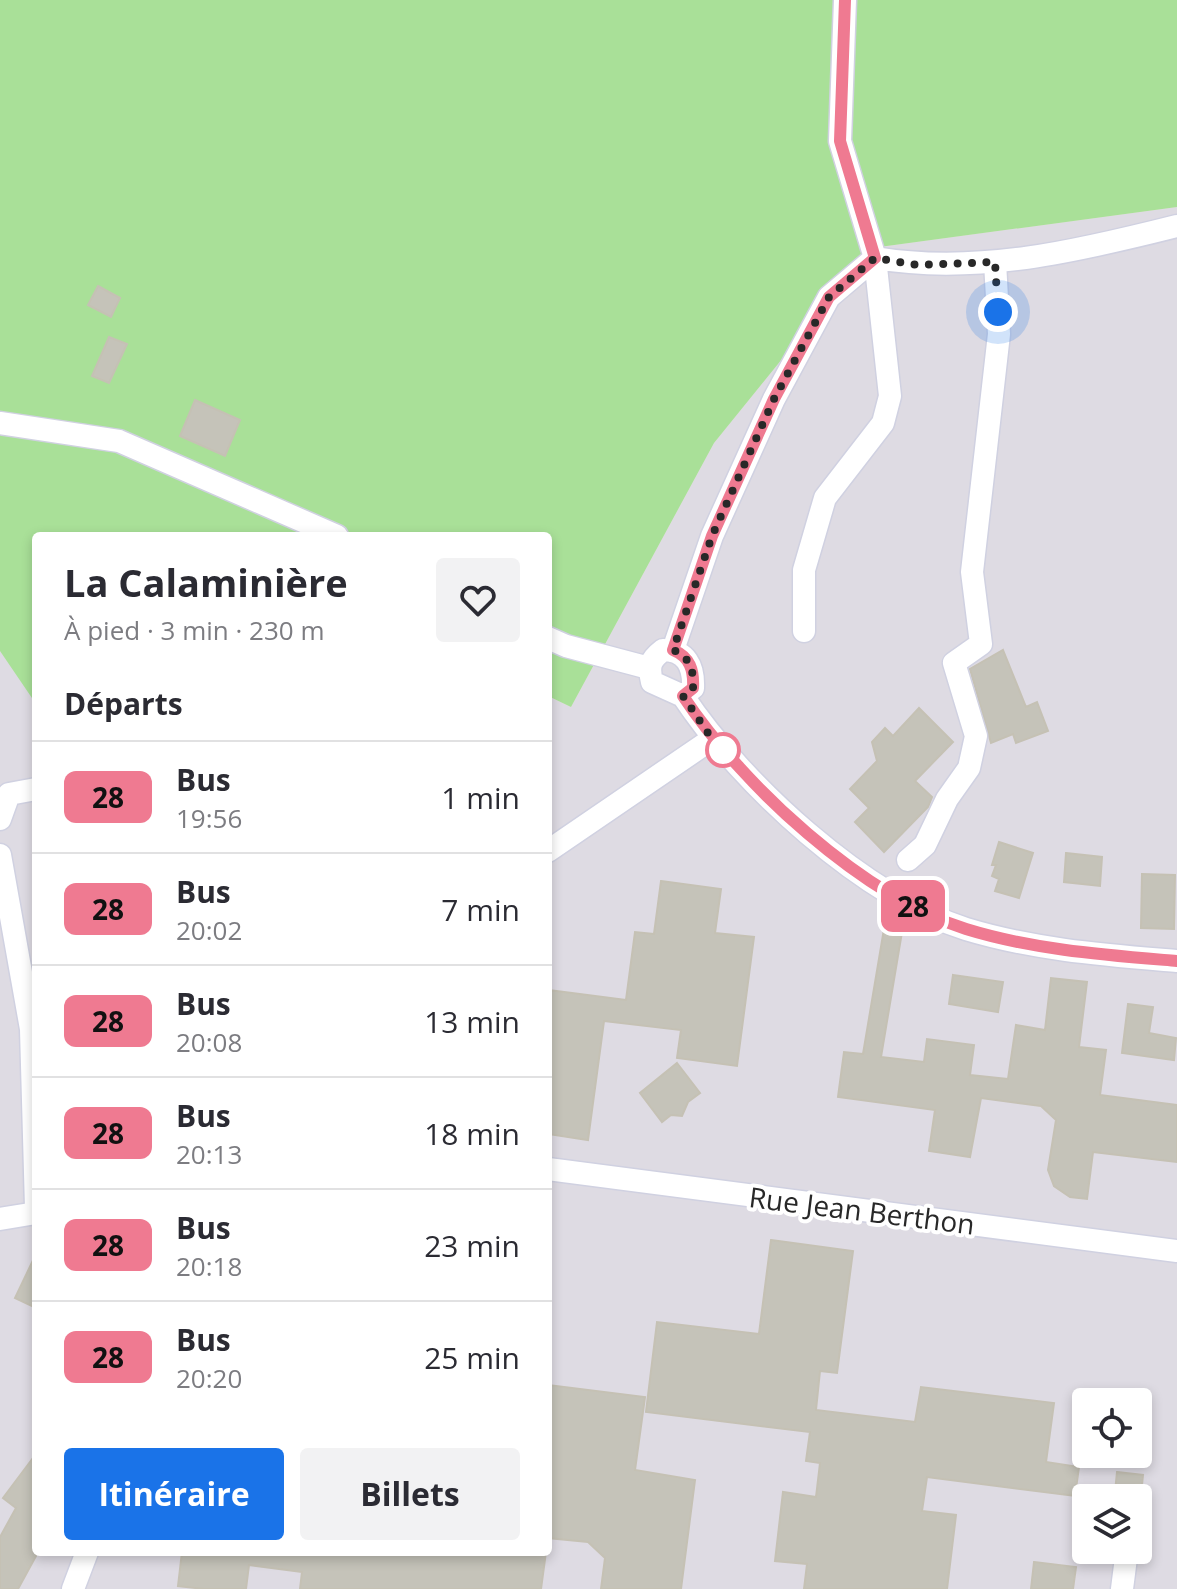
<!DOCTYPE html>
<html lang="fr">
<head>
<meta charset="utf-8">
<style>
  body { margin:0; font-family:"Open Sans",sans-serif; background:#f2f2f3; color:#2b2b33; height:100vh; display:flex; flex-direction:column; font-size:30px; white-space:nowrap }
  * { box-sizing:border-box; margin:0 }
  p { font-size:26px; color:#7c7c81 }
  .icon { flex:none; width:44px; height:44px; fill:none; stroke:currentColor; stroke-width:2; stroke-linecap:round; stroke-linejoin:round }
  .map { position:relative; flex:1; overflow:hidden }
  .side { position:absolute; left:32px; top:532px; width:520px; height:1024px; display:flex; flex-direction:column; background:#fff; border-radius:8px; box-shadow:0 4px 12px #0003 }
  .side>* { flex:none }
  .badge { padding:0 16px; border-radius:12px; font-size:28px; line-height:52px }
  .fabs { position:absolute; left:1072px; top:1388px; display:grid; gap:16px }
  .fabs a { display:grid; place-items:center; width:80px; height:80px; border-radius:8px; background:#fff; box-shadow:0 4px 12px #0003; font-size:40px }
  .you { position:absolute; width:40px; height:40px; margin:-20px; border:6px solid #fff; border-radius:50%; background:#1a73e8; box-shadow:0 0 0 12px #1a73e833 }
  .map>.badge { position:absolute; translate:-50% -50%; box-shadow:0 0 0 4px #fff }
  h2 { padding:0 32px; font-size:30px; line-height:72px }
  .round { display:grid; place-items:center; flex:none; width:84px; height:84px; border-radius:8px; background:#f2f2f3 }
  .headline { display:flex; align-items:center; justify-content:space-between; height:136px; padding:0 32px }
  h1 { font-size:38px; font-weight:700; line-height:60px }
  .button { display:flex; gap:16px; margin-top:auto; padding:16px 32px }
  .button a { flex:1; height:92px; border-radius:8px; background:#1a73e8; color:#fff; font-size:32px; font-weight:700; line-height:92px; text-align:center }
  .button a+a { background:#f2f2f3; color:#2b2b33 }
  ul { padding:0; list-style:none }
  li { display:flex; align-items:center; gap:24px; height:112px; padding:0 32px; border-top:2px solid #e1e1e2 }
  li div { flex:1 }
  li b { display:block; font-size:30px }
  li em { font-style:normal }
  li .badge { min-width:88px; font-weight:700; text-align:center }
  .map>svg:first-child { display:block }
</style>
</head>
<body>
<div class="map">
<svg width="1177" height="1589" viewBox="0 0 1177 1589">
  <rect width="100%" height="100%" fill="#eae5da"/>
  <path fill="#dedbe3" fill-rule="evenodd" d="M 1177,207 L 1177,1589 L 0,1589 L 0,651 L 36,701 L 36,1552 L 548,1552 L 548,696 L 571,707 L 714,443 L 872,248 ZM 1086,1402 L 1138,1402 L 1138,1454 L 1086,1454 ZM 1086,1498 L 1138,1498 L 1138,1550 L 1086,1550 Z"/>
  <path fill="#a9e098" d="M 0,0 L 1177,0 L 1177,207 L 872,248 L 714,443 L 571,707 L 548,696 L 548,536 L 36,536 L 34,701 L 0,651 Z"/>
  <path fill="#c5c3b9" stroke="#c5c1b4" stroke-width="2" d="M 98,286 L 120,298 L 111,317 L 88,305 Z
    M 109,337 L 127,344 L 109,383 L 92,376 Z
    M 195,400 L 240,420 L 225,456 L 180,436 Z
    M 1003,650 L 1026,707 L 1037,702 L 1048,731 L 1016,743 L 1013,734 L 991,743 L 970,669 Z
    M 919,708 L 953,742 L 915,781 L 932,797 L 928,807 L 884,852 L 855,822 L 869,808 L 850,789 L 877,761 L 872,742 L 885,728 L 893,736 Z
    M 999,842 L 1033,853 L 1019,898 L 995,891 L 999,879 L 992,876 L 996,865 L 992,865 Z
    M 1066,853 L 1102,857 L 1100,886 L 1064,882 Z
    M 1142,874 L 1175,875 L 1174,929 L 1141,928 Z
    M 661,881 L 721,889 L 715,933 L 754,937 L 737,1066 L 677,1058 L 681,1030 L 604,1021 L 588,1140 L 548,1134 L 548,990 L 626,1000 L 635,932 L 654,934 Z
    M 884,929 L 902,932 L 881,1057 L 924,1062 L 927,1039 L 974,1045 L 970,1075 L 1008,1079 L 1016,1025 L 1045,1030 L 1051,978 L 1087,982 L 1079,1047 L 1106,1050 L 1100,1095 L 1177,1105 L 1177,1162 L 1093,1152 L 1087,1199 L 1070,1197 L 1054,1186 L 1048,1170 L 1056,1120 L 1041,1106 L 981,1098 L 970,1157 L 929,1151 L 935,1110 L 838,1097 L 844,1052 L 863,1054 Z
    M 953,975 L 1003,982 L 998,1012 L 949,1004 Z
    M 1128,1004 L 1153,1007 L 1149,1033 L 1176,1038 L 1174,1060 L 1122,1053 Z
    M 677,1063 L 700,1093 L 688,1102 L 682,1116 L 671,1115 L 662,1122 L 640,1093 Z
    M 771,1240 L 853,1251 L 837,1373 L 820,1371 L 816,1410 L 915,1422 L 921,1387 L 1054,1403 L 1046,1462 L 1079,1467 L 1075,1496 L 927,1477 L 922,1511 L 956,1515 L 947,1589 L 804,1589 L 807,1564 L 775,1561 L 783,1492 L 816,1497 L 820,1463 L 806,1461 L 810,1432 L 646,1412 L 657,1322 L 759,1334 Z
    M 36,1254 L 36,1308 L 15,1298 Z
    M 548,1385 L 645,1397 L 635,1470 L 695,1480 L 681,1589 L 601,1589 L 605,1558 L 588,1542 L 548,1538 Z
    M 36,1454 L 36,1556 L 18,1589 L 0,1589 L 0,1537 L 16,1508 L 3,1498 Z
    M 1117,1472 L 1143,1475 L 1141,1495 L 1115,1492 Z
    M 182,1552 L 546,1552 L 541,1589 L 300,1589 L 302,1572 L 249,1565 L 246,1589 L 204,1589 L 178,1586 Z
    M 1034,1562 L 1076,1567 L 1073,1589 L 1031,1589 Z"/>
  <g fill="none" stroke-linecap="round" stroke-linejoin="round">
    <defs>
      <path id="minor" d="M 875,258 C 977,275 1078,251 1177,226
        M 0,423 L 119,441 L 337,536
        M 804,631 L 804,570 L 825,498 L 883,423 L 890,396 L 875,258 L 840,141 L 845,0
        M 548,638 L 566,646 L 649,668
        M 663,650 C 686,650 694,666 693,688 L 683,696 L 652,682 C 648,666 650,660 663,650 Z
        M 673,650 L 712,536 L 774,399 L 829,297 L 875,258
        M 683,696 C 742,785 863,896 966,929 C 1035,950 1106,955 1177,961
        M 0,819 L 9,794 L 36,789
        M 548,851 L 712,739
        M 0,855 L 31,1029 L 36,1208
        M 908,860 L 925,845 L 947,799 L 969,768 L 976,736 L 954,663 L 981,644 L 972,572 L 999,334 L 995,262
        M 548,1169 L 1177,1251
        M 0,1219 L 36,1213
        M 73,1589 L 87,1552
        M 1122,1589 L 1127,1550"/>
    </defs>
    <use href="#minor" stroke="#d0d1e1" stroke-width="25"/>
    <use href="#minor" stroke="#fff" stroke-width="22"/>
  </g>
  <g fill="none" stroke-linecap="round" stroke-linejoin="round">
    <defs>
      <path id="line" d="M 845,0 L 840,141 L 875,258 L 829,297 L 774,399 L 712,536 L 673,650 C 690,657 694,670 693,688 L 683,696 C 742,785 862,896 966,929 C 1034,950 1106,955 1177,961"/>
    </defs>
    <use href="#line" stroke="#fff" stroke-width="18"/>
    <use href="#line" stroke="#ef7a91" stroke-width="12"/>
    <path stroke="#282828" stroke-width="8" stroke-dasharray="0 14.4" d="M 723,750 L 730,757 L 712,739 L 683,696 L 693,688 C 694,670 690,657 673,650 L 712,536 L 774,399 L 829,297 L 875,258 L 917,265 L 995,262 L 998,312"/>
  </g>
  <circle fill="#fff" stroke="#ef7a91" stroke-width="4" cx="723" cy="750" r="16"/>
  <g text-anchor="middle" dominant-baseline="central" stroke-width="8" stroke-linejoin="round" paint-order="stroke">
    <g font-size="28" fill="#282828" stroke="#fff">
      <text transform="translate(862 1210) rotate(7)">Rue Jean Berthon</text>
    </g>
  </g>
</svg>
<div class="fabs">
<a><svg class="icon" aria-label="locate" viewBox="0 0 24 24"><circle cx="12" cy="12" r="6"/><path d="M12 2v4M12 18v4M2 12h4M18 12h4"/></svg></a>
<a><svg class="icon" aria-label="layers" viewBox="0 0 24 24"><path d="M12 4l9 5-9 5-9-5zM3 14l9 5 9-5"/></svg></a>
</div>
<div class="you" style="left:998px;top:312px"></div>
<b class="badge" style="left:913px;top:906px;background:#ef7a91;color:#111">28</b>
<section class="side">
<div class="headline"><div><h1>La Calaminière</h1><p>À pied · 3 min · 230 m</p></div><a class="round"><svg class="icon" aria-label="heart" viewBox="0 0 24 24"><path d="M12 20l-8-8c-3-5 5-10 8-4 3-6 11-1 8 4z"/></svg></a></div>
<h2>Départs</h2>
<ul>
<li><span class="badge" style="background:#ef7a91;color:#111">28</span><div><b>Bus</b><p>19:56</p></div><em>1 min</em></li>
<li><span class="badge" style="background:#ef7a91;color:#111">28</span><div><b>Bus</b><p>20:02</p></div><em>7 min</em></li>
<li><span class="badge" style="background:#ef7a91;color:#111">28</span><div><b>Bus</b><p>20:08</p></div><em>13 min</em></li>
<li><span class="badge" style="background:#ef7a91;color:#111">28</span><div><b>Bus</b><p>20:13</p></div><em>18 min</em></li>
<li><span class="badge" style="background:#ef7a91;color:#111">28</span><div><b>Bus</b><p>20:18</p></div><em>23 min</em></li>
<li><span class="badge" style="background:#ef7a91;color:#111">28</span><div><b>Bus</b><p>20:20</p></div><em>25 min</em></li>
</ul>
<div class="button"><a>Itinéraire</a><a>Billets</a></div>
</section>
</div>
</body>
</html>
